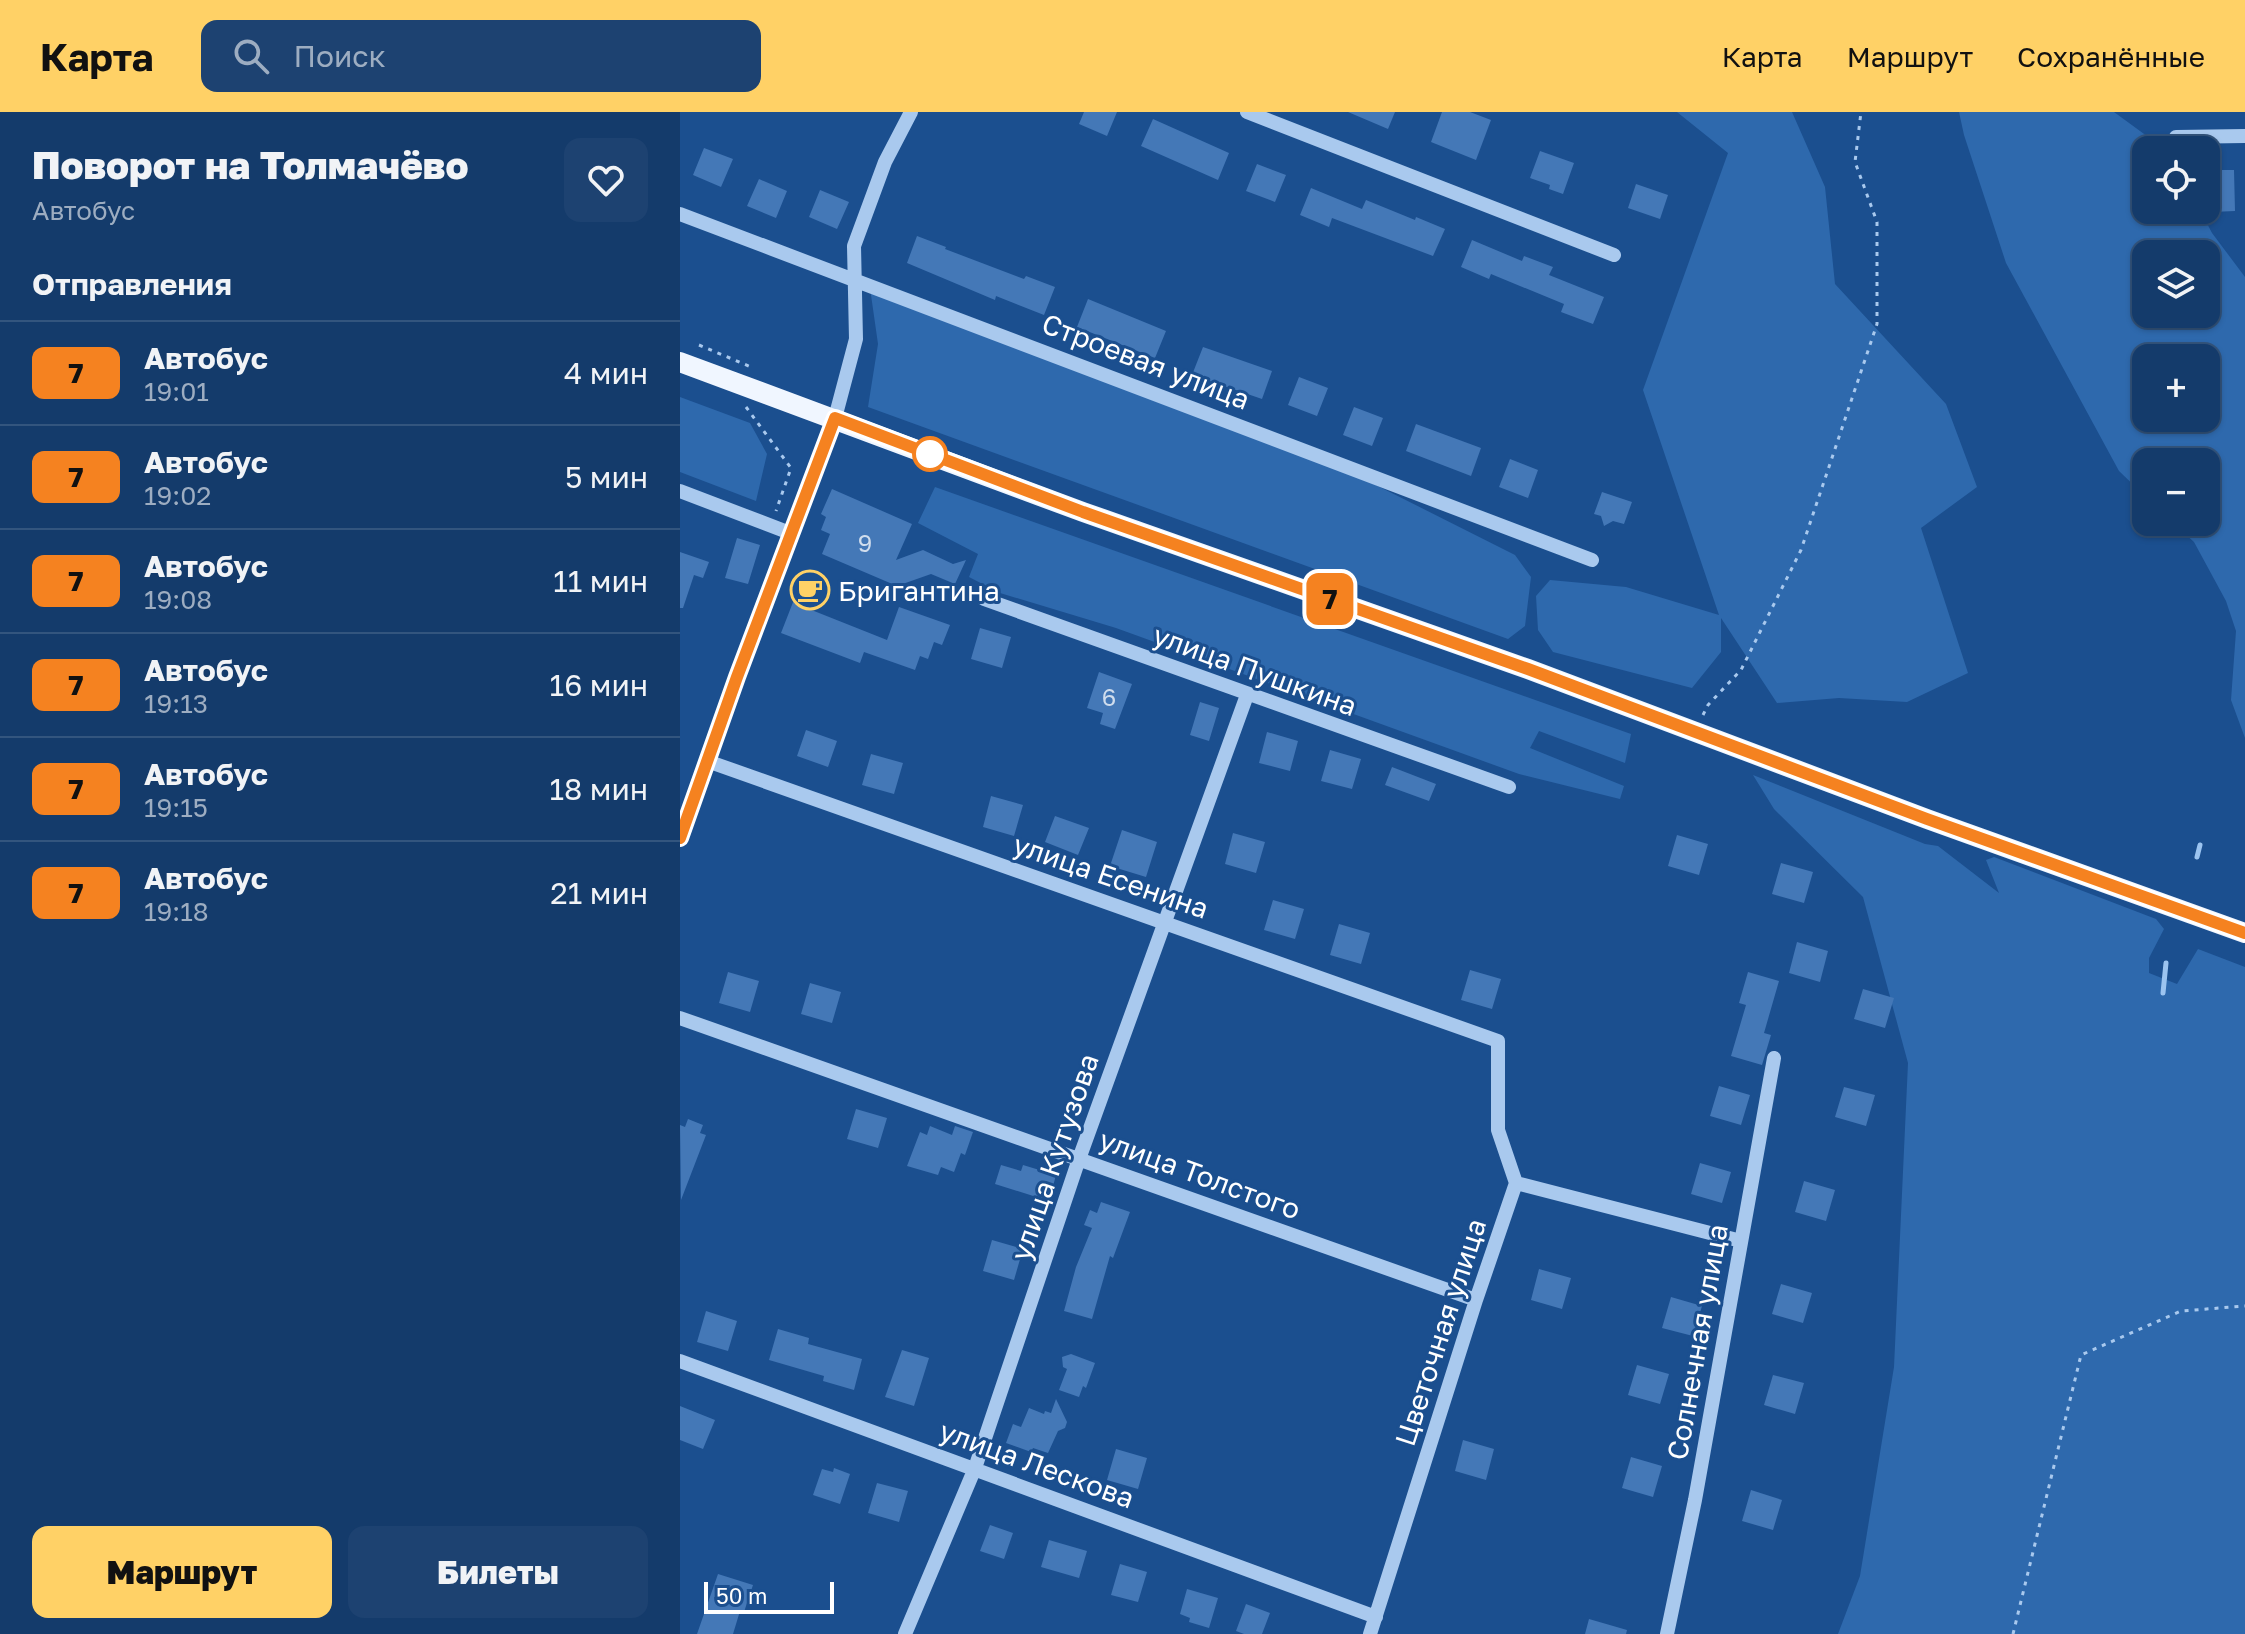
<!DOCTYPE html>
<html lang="ru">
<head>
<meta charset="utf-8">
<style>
  body { margin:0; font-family:"Golos Text",sans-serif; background:#1d4271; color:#f1f3f6; height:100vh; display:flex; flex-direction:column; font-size:30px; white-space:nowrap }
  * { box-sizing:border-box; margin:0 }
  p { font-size:26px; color:#9dadc1 }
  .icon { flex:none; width:44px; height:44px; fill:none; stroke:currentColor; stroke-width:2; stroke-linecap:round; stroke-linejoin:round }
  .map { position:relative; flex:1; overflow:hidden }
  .drawer { display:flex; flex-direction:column; background:#143b6b; width:680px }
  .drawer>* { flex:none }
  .badge { padding:0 16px; border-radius:12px; font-size:28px; line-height:52px }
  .controls { position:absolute; left:1452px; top:24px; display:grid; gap:16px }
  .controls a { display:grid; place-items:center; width:88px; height:88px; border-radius:16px; background:#143b6b; box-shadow:0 2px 6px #0004,0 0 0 2px #33557e; font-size:40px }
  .scale { position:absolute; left:24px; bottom:20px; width:130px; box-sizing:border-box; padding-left:8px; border:4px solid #fff; border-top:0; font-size:22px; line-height:28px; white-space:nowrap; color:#fff; -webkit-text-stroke:6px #1b4f8f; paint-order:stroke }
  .map>.badge { position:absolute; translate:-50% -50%; box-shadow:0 0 0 4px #fff }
  h2 { padding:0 32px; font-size:30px; line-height:72px }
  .round { display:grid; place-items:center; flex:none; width:84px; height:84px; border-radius:16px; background:#1d4271 }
  .headline { display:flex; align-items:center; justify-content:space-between; height:136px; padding:0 32px }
  h1 { font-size:38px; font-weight:800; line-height:60px }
  .action { display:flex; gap:16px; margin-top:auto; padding:16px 32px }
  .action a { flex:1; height:92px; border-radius:16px; background:#ffd166; color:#111; font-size:32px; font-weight:800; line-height:92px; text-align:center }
  .action a+a { background:#1d4271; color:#f1f3f6 }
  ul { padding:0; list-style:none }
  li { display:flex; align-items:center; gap:24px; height:104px; padding:0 32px; border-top:2px solid #33557e }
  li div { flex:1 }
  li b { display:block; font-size:30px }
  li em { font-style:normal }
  li .badge { min-width:88px; font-weight:700; text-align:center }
  header { display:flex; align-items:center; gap:48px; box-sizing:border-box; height:112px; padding:0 40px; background:#ffd166; color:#111 }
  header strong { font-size:38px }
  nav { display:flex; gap:44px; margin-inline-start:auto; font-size:28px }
  .search { width:560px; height:72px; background:#1d4271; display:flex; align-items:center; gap:20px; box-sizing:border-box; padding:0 28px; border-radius:16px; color:#9dadc1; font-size:30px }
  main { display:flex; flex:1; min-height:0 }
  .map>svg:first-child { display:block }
</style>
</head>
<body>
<header>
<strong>Карта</strong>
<div class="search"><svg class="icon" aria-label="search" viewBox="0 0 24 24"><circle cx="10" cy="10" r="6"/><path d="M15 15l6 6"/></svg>Поиск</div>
<nav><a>Карта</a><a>Маршрут</a><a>Сохранённые</a></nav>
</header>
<main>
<section class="drawer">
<div class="headline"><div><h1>Поворот на Толмачёво</h1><p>Автобус</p></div><a class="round"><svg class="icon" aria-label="heart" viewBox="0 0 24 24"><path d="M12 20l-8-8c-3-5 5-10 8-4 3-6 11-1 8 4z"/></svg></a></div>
<h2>Отправления</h2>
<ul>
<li><span class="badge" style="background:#f58220;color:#111">7</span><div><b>Автобус</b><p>19:01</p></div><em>4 мин</em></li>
<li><span class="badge" style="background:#f58220;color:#111">7</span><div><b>Автобус</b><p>19:02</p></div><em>5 мин</em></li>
<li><span class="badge" style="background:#f58220;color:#111">7</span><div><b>Автобус</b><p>19:08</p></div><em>11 мин</em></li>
<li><span class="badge" style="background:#f58220;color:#111">7</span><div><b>Автобус</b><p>19:13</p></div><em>16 мин</em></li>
<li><span class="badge" style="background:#f58220;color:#111">7</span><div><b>Автобус</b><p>19:15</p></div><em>18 мин</em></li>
<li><span class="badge" style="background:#f58220;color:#111">7</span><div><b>Автобус</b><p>19:18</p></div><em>21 мин</em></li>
</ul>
<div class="action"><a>Маршрут</a><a>Билеты</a></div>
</section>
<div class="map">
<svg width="1565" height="1522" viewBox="0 0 1565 1522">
  <rect width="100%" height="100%" fill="#1b4f8f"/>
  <path fill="#2e69ad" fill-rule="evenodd" d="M 997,0 L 1112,0 L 1145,75 L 1155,172 L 1266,292 L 1297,375 L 1241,416 L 1288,561 L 1227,590 L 1159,586 L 1097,591 L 1041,506 L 1041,540 L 1012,576 L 873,540 L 858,518 L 856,484 L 870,468 L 946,475 L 1039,503 L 963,278 L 1048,41 Z
    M 1279,0 L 1434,0 L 1486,38 L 1466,38 L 1466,98 L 1520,98 L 1532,121 L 1565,165 L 1565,626 L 1551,588 L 1556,519 L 1546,489 L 1514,430 L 1492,410 L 1526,410 L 1526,350 L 1466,350 L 1466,385 L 1439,359 L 1326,151 L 1284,23 ZM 1466,142 L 1526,142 L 1526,202 L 1466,202 ZM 1466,246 L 1526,246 L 1526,306 L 1466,306 Z
    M 190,176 L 672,361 L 835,443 L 851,465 L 845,514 L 828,527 L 188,295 L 198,232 Z
    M 0,285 L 70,311 L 87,342 L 76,389 L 0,360 Z
    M 255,375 L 951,622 L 945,651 L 859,619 L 850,636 L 944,674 L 940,687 L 839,662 L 436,516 L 320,481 L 289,465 L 298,442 L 238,411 Z
    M 1073,663 L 1245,732 L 1258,734 L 1319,781 L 1306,748 L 1314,745 L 1476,807 L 1484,817 L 1469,846 L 1469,861 L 1497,872 L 1518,837 L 1565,855 L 1565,1522 L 1158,1522 L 1180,1464 L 1214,1255 L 1228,951 L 1183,785 L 1094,697 Z"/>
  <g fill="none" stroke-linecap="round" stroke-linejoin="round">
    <path stroke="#9cc4f0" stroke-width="5" d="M 1517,745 L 1520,733
      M 1483,881 L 1486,851"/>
  </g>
  <path fill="#4478b7" d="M 404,0 L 437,0 L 427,24 L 399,12 Z
    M 668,0 L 715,0 L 708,17 Z
    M 762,0 L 790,0 L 811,8 L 796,48 L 751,30 Z
    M 473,7 L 549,41 L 538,68 L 461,34 Z
    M 24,36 L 53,47 L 41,75 L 13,63 Z
    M 860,39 L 894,51 L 883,82 L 869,77 L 870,73 L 850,66 Z
    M 577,52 L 606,63 L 595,90 L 566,79 Z
    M 1526,58 L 1554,58 L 1555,99 L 1532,100 L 1532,80 L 1526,80 Z
    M 79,67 L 107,79 L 96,106 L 67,94 Z
    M 956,72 L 988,83 L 980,107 L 948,96 Z
    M 631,76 L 682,97 L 686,88 L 735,108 L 736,105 L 765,117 L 753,144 L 652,106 L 649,115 L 620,103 Z
    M 140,78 L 169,90 L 157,117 L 129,105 Z
    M 237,124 L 266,135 L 265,137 L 344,167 L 346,164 L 375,175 L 364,203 L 316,184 L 315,188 L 227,151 Z
    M 792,128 L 842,149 L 844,144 L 873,155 L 869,163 L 924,185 L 913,212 L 881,200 L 884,192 L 811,162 L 809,167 L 781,155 Z
    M 408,187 L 486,219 L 475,246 L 397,215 Z
    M 523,235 L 592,259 L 582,287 L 512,263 Z
    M 619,265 L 648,276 L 637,304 L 608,293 Z
    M 674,295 L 703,306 L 692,334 L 663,323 Z
    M 736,312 L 801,336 L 791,364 L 726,339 Z
    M 830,347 L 858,358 L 848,386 L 819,375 Z
    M 152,377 L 232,412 L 216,448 L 243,438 L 273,452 L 286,448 L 275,472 L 251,462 L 217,474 L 142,442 L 150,422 L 141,418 L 146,405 L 141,402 Z
    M 922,380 L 952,390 L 944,412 L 933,409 L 924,414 L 921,404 L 914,402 Z
    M 57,426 L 80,433 L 68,472 L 45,466 Z
    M 0,440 L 29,450 L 23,466 L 14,463 L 3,496 L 0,496 Z
    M 124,462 L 140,468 L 129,497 L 207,528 L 219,495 L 270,513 L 262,533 L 254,530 L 248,547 L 240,544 L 235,558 L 184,540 L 180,551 L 101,521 Z
    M 300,516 L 331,525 L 322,556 L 291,547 Z
    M 419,560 L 452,572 L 435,617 L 420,612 L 423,601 L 407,596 Z
    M 520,590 L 539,596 L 529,629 L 510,623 Z
    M 126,618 L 157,629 L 148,655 L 117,644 Z
    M 587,620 L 618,629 L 610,659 L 579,651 Z
    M 650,638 L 681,647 L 672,677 L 641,669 Z
    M 191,642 L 223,651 L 214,682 L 182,673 Z
    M 712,655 L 756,672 L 749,689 L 705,673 Z
    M 311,684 L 343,693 L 334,724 L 303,715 Z
    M 375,704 L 409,716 L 398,743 L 365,730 Z
    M 442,718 L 477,730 L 466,765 L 430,754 Z
    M 553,721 L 585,730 L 576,761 L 545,752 Z
    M 997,723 L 1028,732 L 1019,763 L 988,754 Z
    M 1101,751 L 1133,760 L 1124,791 L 1092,782 Z
    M 593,788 L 624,797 L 615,827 L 584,818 Z
    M 659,812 L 690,821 L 681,852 L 650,843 Z
    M 1117,830 L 1148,839 L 1140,870 L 1109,861 Z
    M 790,858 L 821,867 L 812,897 L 781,888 Z
    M 48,860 L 79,869 L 70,900 L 39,891 Z
    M 1068,860 L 1099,869 L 1084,921 L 1091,923 L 1082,953 L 1051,944 L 1066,893 L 1059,891 Z
    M 130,871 L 161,880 L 152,911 L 121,902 Z
    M 1183,877 L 1214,886 L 1205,916 L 1174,907 Z
    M 1039,974 L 1070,983 L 1061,1013 L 1030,1004 Z
    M 1164,975 L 1195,983 L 1186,1014 L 1155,1005 Z
    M 176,997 L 207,1006 L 198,1036 L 167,1027 Z
    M 8,1007 L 23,1013 L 20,1021 L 26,1023 L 1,1088 L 0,1013 L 5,1015 Z
    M 250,1014 L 272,1023 L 275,1014 L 293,1020 L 285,1043 L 281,1041 L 274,1060 L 261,1055 L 258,1063 L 227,1054 L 240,1020 L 247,1023 Z
    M 1020,1051 L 1051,1060 L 1042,1091 L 1011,1082 Z
    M 321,1053 L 341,1059 L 343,1053 L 376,1063 L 369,1089 L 315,1072 Z
    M 1124,1069 L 1155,1078 L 1146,1109 L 1115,1100 Z
    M 421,1090 L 450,1100 L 433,1146 L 430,1144 L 412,1207 L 384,1199 L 396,1155 L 412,1116 L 404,1113 L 410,1098 L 417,1101 Z
    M 312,1128 L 343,1137 L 334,1168 L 303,1159 Z
    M 859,1157 L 891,1166 L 882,1197 L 851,1188 Z
    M 1101,1172 L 1132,1181 L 1123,1211 L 1092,1202 Z
    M 991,1185 L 1022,1194 L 1013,1224 L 982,1216 Z
    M 26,1199 L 57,1209 L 48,1239 L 17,1230 Z
    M 98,1217 L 129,1226 L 128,1232 L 182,1247 L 174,1278 L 143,1269 L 144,1264 L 89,1248 Z
    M 222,1238 L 249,1246 L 234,1294 L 205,1285 Z
    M 391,1242 L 415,1251 L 406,1276 L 403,1274 L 399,1285 L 379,1278 L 387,1257 L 383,1255 L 382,1245 Z
    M 957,1253 L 989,1262 L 980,1292 L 948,1283 Z
    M 1093,1263 L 1124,1271 L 1115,1302 L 1084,1293 Z
    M 376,1287 L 387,1310 L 385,1316 L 378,1319 L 368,1341 L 353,1336 L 351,1340 L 326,1331 L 333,1312 L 341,1315 L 349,1296 L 364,1302 L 365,1299 L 371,1301 Z
    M 0,1294 L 35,1308 L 23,1337 L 0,1328 Z
    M 783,1328 L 814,1337 L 806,1368 L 775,1359 Z
    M 436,1337 L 467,1346 L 458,1377 L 427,1368 Z
    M 951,1345 L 982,1354 L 973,1385 L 942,1376 Z
    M 154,1356 L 170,1362 L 160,1392 L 133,1383 L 142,1357 L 153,1360 Z
    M 197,1371 L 228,1379 L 219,1410 L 188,1401 Z
    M 1071,1378 L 1102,1388 L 1093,1418 L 1062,1409 Z
    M 310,1413 L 333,1421 L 324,1447 L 300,1439 Z
    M 369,1428 L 407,1439 L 399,1466 L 361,1455 Z
    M 440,1452 L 467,1460 L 458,1490 L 431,1483 Z
    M 38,1462 L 73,1473 L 64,1500 L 60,1499 L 53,1522 L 17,1522 Z
    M 507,1477 L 538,1486 L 529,1516 L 509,1510 L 510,1506 L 500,1502 Z
    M 566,1492 L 590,1501 L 582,1522 L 564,1522 L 556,1519 Z
    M 909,1507 L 947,1518 L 946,1522 L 905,1522 Z"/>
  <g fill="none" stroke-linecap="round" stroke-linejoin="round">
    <path stroke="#a9c9ee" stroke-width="3" stroke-dasharray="4 6" stroke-linecap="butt" d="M 19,233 L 71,255
      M 66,295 L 111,356 L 96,399
      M 1023,603 L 1028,593 L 1061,558 L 1121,438 L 1197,212 L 1197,110 L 1175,50 L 1181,0
      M 1333,1522 L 1401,1243 L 1501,1199 L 1565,1194"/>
    <path stroke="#a9c9ee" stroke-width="14" d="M 567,0 L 934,143
      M 1496,25 L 1565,24
      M 0,102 L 912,448
      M 0,379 L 110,421
      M 304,487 L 829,675
      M 27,649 L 818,929 L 818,1018 L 836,1071 L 796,1188 L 690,1522
      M 0,725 L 46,594 L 155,306 L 176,227 L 174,134 L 205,50 L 231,0
      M 0,906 L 796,1188
      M 836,1071 L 1061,1129
      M 0,1249 L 696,1505
      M 225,1522 L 295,1356 L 399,1047 L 567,583
      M 987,1522 L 1015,1388 L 1094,946"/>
    <path stroke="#f0f6ff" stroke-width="20" d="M 0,250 L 403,400 L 848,557 L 1247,707 L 1565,821"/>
  </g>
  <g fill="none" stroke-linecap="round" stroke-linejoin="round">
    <defs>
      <path id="line" d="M 0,726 L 57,565 L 155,306 L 403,400 L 848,557 L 1247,707 L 1565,821"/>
    </defs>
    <use href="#line" stroke="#fff" stroke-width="18"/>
    <use href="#line" stroke="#f58220" stroke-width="12"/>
  </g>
  <defs>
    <symbol id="cafe-ring" viewBox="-11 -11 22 22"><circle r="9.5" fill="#1b4f8f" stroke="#ffd166" stroke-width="1.5"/><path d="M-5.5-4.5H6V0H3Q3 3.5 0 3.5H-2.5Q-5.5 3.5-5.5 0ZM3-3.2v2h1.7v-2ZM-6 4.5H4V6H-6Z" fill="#ffd166"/></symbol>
  </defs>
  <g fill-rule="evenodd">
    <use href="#cafe-ring" x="108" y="456" width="44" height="44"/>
  </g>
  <circle fill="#fff" stroke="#f58220" stroke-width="4" cx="250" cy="342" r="16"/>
  <g text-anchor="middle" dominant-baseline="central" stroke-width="6" stroke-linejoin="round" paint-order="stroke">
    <g font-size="24" fill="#d0dded">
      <text x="185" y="430">9</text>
      <text x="429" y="584">6</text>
    </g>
    <g font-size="28" fill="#fff" stroke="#1b4f8f">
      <text transform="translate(466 249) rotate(21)">Строевая улица</text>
      <text transform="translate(575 558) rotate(20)">улица Пушкина</text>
      <text transform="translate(431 764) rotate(19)">улица Есенина</text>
      <text transform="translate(374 1045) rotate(-71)">улица Кутузова</text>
      <text transform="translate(520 1062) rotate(20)">улица Толстого</text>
      <text transform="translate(760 1220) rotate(-72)">Цветочная улица</text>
      <text transform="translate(1017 1230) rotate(-80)">Солнечная улица</text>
      <text transform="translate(357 1352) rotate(20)">улица Лескова</text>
    </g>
    <g font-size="28" fill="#fff" stroke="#1b4f8f" text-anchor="start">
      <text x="158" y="478">Бригантина</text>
    </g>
  </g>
</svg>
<div class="controls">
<a><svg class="icon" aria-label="locate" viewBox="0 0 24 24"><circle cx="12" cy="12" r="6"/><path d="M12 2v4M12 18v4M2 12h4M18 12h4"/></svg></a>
<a><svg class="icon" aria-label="layers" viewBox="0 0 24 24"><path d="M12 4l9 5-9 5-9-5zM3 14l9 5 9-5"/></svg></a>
<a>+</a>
<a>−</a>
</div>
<div class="scale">50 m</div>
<b class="badge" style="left:650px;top:487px;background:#f58220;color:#111">7</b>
</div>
</main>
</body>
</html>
